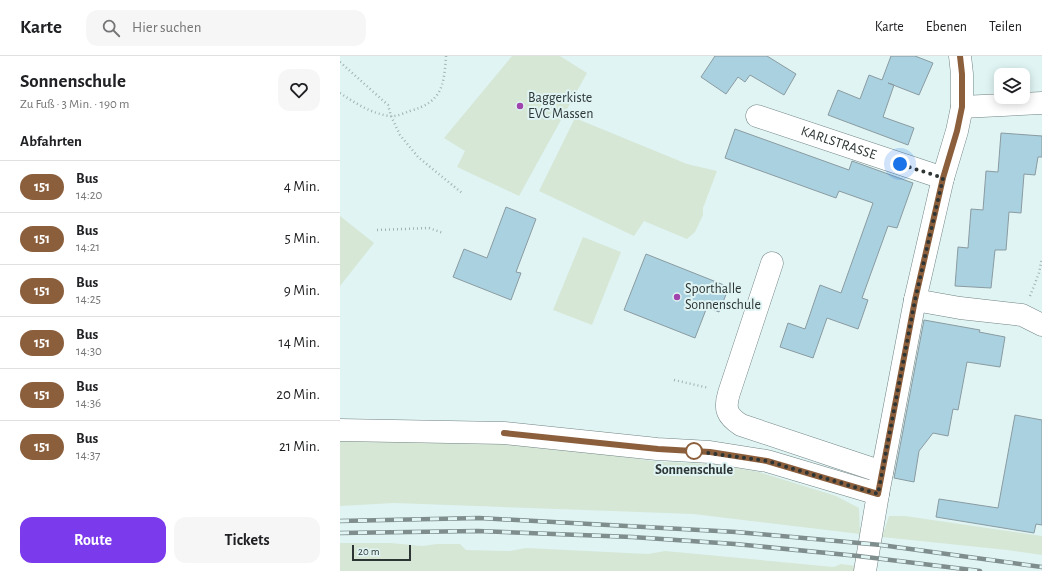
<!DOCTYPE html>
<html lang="de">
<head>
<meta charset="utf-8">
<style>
  body { margin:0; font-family:"Alegreya Sans",sans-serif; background:#f6f6f6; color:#202124; height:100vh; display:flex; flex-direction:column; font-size:15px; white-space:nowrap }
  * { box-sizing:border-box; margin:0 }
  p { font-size:13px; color:#757577 }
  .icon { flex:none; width:22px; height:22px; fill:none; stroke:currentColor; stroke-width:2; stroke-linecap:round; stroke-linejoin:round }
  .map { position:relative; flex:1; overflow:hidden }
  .panel { display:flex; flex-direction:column; background:#fff; width:340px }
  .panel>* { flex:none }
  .badge { padding:0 8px; border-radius:13px; font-size:14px; line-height:26px }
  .tools { position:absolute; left:654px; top:12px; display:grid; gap:8px }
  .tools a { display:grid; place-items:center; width:36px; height:36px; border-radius:8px; background:#fff; box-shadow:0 2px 10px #0003; font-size:20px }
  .scale { position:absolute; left:12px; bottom:10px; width:59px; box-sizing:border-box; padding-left:4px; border:2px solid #2d3535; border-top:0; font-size:11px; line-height:14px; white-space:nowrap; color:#2d3535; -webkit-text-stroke:3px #e0f4f4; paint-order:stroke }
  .you { position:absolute; width:20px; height:20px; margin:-10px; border:3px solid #fff; border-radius:50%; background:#1a73e8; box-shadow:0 0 0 6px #1a73e833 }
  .map>.badge { position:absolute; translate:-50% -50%; box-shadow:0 0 0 2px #fff }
  h2 { padding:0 20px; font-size:15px; line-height:36px }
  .round { display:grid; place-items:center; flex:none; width:42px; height:42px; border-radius:12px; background:#f6f6f6 }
  .headline { display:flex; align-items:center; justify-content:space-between; height:68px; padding:0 20px }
  h1 { font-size:19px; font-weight:700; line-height:30px }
  .action { display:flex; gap:8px; margin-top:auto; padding:8px 20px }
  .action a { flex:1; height:46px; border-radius:12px; background:#7c3aed; color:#fff; font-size:16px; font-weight:700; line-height:46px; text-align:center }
  .action a+a { background:#f6f6f6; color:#202124 }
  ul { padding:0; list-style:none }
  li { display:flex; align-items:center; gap:12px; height:52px; padding:0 20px; border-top:1px solid #e0e0e0 }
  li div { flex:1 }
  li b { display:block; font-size:15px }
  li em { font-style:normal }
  li .badge { min-width:44px; font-weight:700; text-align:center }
  header { display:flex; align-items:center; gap:24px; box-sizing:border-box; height:56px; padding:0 20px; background:#fff; border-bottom:1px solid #e0e0e0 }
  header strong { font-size:19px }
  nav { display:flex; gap:22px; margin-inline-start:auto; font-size:14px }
  .search { width:280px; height:36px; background:#f6f6f6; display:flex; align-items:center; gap:10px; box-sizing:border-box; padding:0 14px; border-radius:12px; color:#757577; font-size:15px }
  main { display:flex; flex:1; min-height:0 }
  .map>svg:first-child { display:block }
</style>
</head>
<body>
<header>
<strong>Karte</strong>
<div class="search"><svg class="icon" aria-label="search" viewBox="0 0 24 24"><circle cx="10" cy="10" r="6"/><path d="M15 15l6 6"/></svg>Hier suchen</div>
<nav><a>Karte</a><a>Ebenen</a><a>Teilen</a></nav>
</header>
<main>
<section class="panel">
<div class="headline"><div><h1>Sonnenschule</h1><p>Zu Fuß · 3 Min. · 190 m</p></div><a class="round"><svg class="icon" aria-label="heart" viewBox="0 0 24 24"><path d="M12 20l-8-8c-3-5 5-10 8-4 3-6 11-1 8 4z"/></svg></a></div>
<h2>Abfahrten</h2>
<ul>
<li><span class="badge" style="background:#8b5e3c;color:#fff">151</span><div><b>Bus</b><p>14:20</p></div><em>4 Min.</em></li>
<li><span class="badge" style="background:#8b5e3c;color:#fff">151</span><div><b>Bus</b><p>14:21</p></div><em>5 Min.</em></li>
<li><span class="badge" style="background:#8b5e3c;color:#fff">151</span><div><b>Bus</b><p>14:25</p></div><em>9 Min.</em></li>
<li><span class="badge" style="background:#8b5e3c;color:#fff">151</span><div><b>Bus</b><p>14:30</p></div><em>14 Min.</em></li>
<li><span class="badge" style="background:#8b5e3c;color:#fff">151</span><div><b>Bus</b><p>14:36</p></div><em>20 Min.</em></li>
<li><span class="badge" style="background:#8b5e3c;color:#fff">151</span><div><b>Bus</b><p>14:37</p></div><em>21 Min.</em></li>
</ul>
<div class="action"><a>Route</a><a>Tickets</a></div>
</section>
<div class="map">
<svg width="702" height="515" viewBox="0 0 702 515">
  <rect width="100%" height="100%" fill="#e0f4f4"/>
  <path fill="#d6e7d6" d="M 172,0 L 220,0 L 247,17 L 179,140 L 117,111 L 125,95 L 104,82 Z
    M 235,62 L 347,108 L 377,115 L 363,152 L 363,159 L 355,176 L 347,183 L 304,165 L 294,180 L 199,135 Z
    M 0,160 L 34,187 L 0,230 Z
    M 243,181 L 281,196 L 252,269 L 213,254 Z
    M 0,381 L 165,385 L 321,406 L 374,408 L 419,416 L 496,440 L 519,452 L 520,478 L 353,458 L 54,447 L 0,450 Z
    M 549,460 L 565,460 L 702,480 L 702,499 L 667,494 L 542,481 Z
    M 0,487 L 51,487 L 82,490 L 97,488 L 120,488 L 126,494 L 170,495 L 186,492 L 308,498 L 325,495 L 494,511 L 501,508 L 516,510 L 514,515 L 0,515 Z"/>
  <path fill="#aad1df" stroke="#8a9ba1" d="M 375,0 L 427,0 L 456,18 L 444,39 L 410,19 L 405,26 L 398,21 L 386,38 L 361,21 Z
    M 551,0 L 575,0 L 593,7 L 579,39 L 548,27 L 554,29 L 543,61 L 574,72 L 568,89 L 488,59 L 498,34 L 520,43 L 529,19 L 542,24 Z
    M 395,73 L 509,114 L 512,105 L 573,127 L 557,172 L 548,170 L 522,242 L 528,244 L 518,273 L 487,262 L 473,302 L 440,291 L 448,267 L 465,273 L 480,229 L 501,237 L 533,147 L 499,135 L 496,142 L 385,102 Z
    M 661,77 L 702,80 L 702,101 L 698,101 L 695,119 L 684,118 L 681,157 L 669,156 L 666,194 L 655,194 L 651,232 L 615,230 L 618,191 L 628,192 L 631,153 L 643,154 L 646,115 L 658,116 Z
    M 166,151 L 196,163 L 176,216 L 181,217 L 171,244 L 113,221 L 124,193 L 147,202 Z
    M 306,198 L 389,231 L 379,256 L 367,251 L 355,282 L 284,254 Z
    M 584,264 L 640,274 L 639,276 L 665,281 L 660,311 L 627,306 L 618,354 L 613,353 L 608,380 L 593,377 L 579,395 L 574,426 L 554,422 Z
    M 675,359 L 702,364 L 702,469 L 696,468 L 694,477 L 596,461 L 599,443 L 658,452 Z"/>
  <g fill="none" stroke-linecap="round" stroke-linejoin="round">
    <defs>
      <g id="minor">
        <path d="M 622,51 L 702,47"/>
        <path id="s1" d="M 417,60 L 603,122"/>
        <path d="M 432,207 L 389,337 C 384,353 387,360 401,369 L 542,416"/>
        <path d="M 575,244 L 620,252 L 682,259 L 702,269"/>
        <path d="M 0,374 L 164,377 L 317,393 L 370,396 L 427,405 L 538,438"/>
        <path d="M 525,515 L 538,438 L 575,244 L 603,122 L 617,75 L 622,51 L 622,18 L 620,0"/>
      </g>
    </defs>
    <use href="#minor" stroke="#718383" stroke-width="23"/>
    <path stroke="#a2b2b2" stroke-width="2.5" stroke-dasharray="1 3" stroke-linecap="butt" d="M 0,6 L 48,49 L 51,60 L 60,79 L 78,101 L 122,137
      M 0,37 C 15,47 32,58 50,60 C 56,61 64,57 70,55 C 102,46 104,30 106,0
      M 37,174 L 89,172 L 103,177
      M 690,240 L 699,217 L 702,202
      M 334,324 L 369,332"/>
    <use href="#minor" stroke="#fff" stroke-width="22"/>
    <defs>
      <path id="rail" d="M 0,465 L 139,462 L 396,476 L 541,489 L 702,511
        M 0,477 L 138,475 L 292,481 L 395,488 L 518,500 L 640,515"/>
    </defs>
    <use href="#rail" stroke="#7f8d8d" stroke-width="4.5"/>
    <use href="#rail" stroke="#e0f4f4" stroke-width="3" stroke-dasharray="9" stroke-linecap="butt"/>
  </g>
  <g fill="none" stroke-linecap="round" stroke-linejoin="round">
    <defs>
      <path id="line" d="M 164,377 L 318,393 L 370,396 L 427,405 L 538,438 L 575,244 L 603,122 L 617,75 L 622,51 L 622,18 L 620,0"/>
    </defs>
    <use href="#line" stroke="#fff" stroke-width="9"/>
    <use href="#line" stroke="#8b5e3c" stroke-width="6"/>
    <path stroke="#2d3535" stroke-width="4" stroke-dasharray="0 7.2" d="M 354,395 L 427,405 L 538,438 L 575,244 L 603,122 L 560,108"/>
  </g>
  <g fill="#a143ac" stroke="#e0f4f4" stroke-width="1.5">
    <circle cx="180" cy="50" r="4"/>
    <circle cx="337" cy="241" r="4"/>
  </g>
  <circle fill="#fff" stroke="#8b5e3c" stroke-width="2" cx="354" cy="395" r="8"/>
  <g text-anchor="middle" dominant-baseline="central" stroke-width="4" stroke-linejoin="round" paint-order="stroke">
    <g font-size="14" fill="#2d3535" stroke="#e0f4f4" text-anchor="start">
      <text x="188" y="42">Baggerkiste<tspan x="188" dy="16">EVC Massen</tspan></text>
      <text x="345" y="233">Sporthalle<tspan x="345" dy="16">Sonnenschule</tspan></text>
    </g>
    <g font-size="14" fill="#2d3535" stroke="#e0f4f4">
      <text stroke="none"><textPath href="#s1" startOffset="86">KARLSTRASSE</textPath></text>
    </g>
    <g font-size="14" font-weight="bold" fill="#2d3535" stroke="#e0f4f4">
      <text x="354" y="414">Sonnenschule</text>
    </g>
  </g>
</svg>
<div class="tools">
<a><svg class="icon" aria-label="layers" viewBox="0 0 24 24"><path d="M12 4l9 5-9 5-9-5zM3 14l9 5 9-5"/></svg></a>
</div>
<div class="scale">20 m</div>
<div class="you" style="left:560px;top:108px"></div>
</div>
</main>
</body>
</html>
